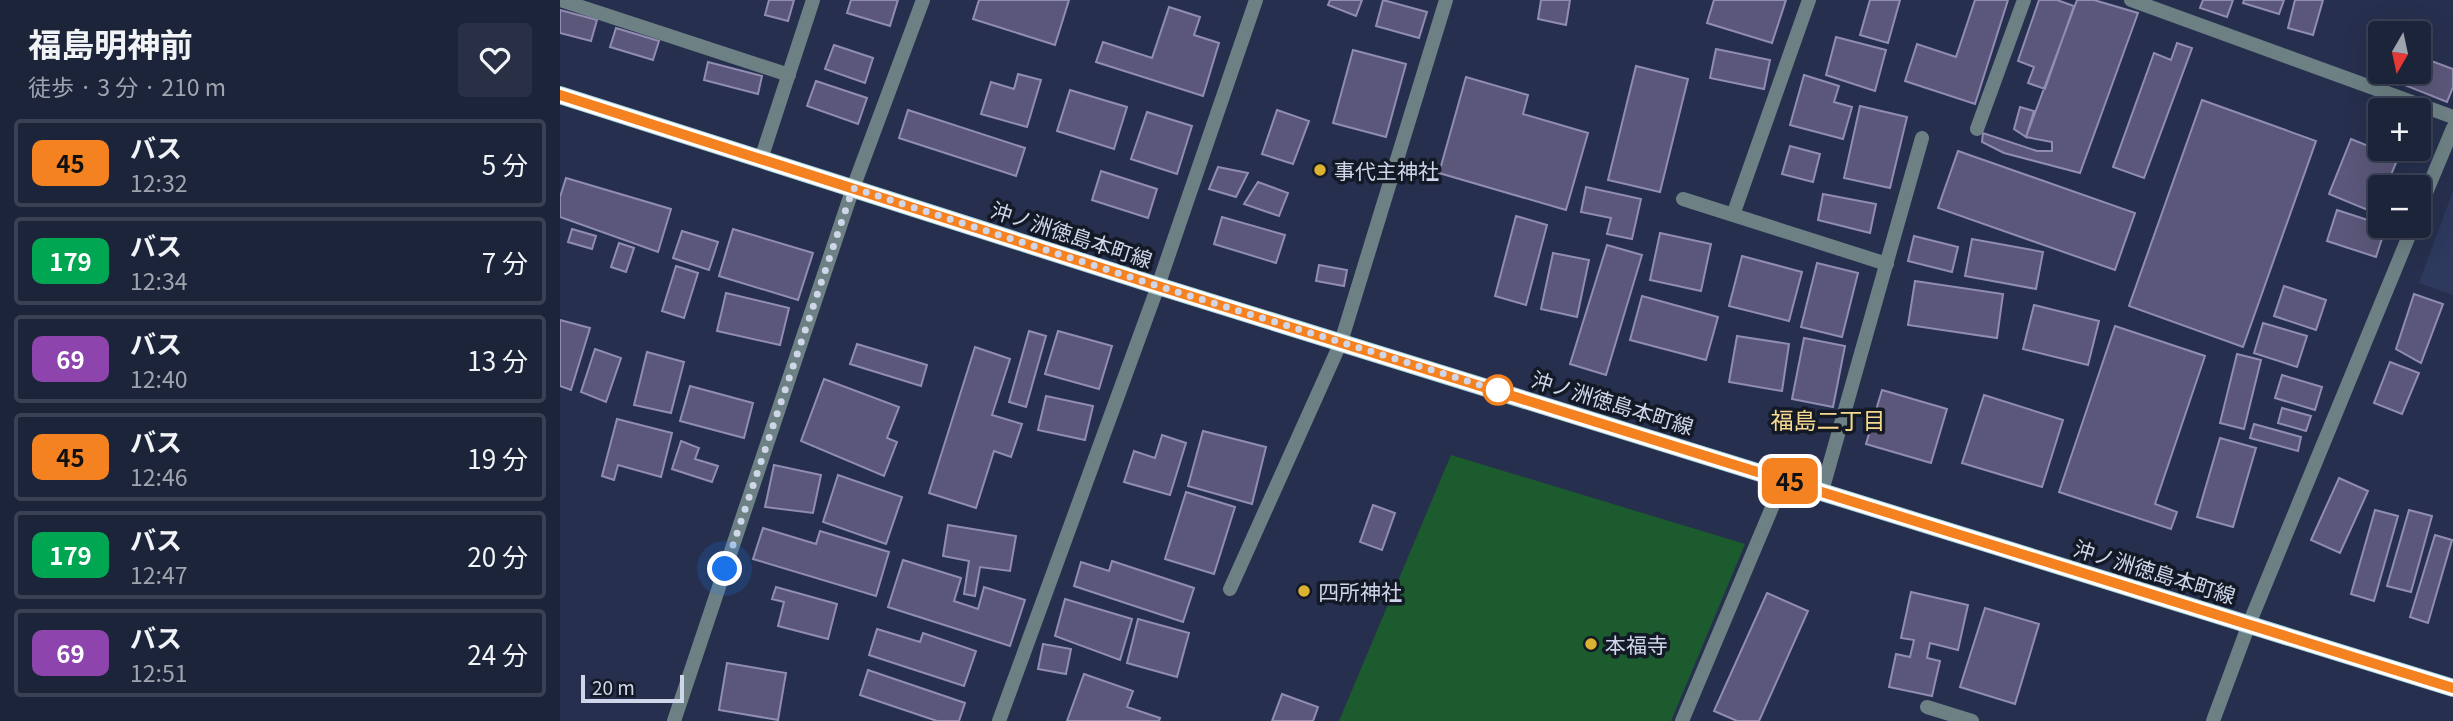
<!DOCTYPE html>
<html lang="ja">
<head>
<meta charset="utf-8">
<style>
  body { margin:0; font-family:Georgia,"Noto Sans JP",serif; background:#293045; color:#f1f3f6; height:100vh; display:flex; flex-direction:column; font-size:26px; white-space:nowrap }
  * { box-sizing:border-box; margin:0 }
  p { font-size:23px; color:#a0a4af }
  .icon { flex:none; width:38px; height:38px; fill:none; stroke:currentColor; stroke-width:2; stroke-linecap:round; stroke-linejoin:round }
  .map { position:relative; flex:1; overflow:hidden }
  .details { display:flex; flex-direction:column; background:#1c243a; width:560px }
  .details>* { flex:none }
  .badge { padding:0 14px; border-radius:10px; font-size:24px; line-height:46px }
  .needle { width:46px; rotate:189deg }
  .controls { position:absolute; left:1808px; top:21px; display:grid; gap:14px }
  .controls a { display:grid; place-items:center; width:63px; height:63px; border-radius:7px; background:#1c243a; box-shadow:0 7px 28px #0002,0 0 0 2px #3a4154; font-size:35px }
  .scale { position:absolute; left:21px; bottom:18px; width:103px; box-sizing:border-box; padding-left:7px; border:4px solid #cfd6ea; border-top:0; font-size:19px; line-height:24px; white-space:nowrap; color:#cfd6ea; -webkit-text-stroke:5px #141926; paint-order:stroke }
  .you { position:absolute; width:35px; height:35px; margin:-18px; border:5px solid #fff; border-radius:50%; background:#1a73e8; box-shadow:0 0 0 10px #1a73e833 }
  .map>.badge { position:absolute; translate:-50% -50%; box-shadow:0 0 0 4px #fff }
  .round { display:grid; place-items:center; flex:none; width:74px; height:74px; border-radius:7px; background:#293045 }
  .overview { display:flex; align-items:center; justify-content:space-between; height:119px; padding:0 28px }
  h1 { font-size:33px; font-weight:700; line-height:52px }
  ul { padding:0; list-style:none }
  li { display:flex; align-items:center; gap:21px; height:88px; margin:0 14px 10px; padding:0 14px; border:4px solid #3a4154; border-radius:7px }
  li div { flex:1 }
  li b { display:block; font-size:26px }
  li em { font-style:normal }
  li .badge { min-width:77px; font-weight:700; text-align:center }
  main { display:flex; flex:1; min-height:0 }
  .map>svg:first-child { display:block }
</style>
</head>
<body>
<main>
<section class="details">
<div class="overview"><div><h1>福島明神前</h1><p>徒歩 · 3 分 · 210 m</p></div><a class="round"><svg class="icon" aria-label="heart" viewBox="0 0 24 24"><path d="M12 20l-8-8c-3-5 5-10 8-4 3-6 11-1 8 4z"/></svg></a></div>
<ul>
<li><span class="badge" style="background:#f58220;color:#111">45</span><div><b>バス</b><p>12:32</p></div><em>5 分</em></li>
<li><span class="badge" style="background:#00a651;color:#fff">179</span><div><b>バス</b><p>12:34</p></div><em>7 分</em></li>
<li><span class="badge" style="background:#8e44ad;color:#fff">69</span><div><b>バス</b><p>12:40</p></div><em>13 分</em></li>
<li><span class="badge" style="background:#f58220;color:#111">45</span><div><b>バス</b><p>12:46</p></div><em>19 分</em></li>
<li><span class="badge" style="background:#00a651;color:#fff">179</span><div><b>バス</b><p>12:47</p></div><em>20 分</em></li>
<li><span class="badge" style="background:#8e44ad;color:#fff">69</span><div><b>バス</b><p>12:51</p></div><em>24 分</em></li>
</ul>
</section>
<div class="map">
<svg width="1893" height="721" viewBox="0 0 1893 721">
  <rect width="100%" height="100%" fill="#26304e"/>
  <path fill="#2d395d" d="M 1893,191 L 1893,295 L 1859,283 Z"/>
  <path fill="#1b5b2d" d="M 891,455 L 1185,544 L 1111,721 L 779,721 Z"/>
  <path fill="#5b577a" stroke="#918db2" stroke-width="2" d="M 209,0 L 234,0 L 228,21 L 205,15 Z
    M 291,0 L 338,0 L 330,26 L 287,13 Z
    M 419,0 L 509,0 L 495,45 L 413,19 Z
    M 770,0 L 802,0 L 796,16 L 768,5 Z
    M 823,0 L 867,12 L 859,38 L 816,26 Z
    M 981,0 L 1010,0 L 1006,25 L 978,19 Z
    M 1154,0 L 1226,0 L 1212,43 L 1147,23 Z
    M 1310,0 L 1340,0 L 1328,43 L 1300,35 Z
    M 1415,0 L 1448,0 L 1415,104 L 1345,81 L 1357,44 L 1396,57 Z
    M 1479,0 L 1497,0 L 1514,6 L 1485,89 L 1468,83 L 1474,67 L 1458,61 Z
    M 1517,0 L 1534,0 L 1578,13 L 1520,173 L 1444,153 L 1422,142 L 1423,133 L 1477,151 L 1492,151 L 1492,142 L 1466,137 Z
    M 1643,0 L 1673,0 L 1667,17 L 1640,8 Z
    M 1684,0 L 1724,0 L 1719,14 L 1683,3 Z
    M 1735,0 L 1763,0 L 1753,35 L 1728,28 Z
    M 609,7 L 640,17 L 634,35 L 659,43 L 643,96 L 536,62 L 543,42 L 592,58 Z
    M 0,10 L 37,20 L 31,41 L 0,33 Z
    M 56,28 L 99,41 L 93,60 L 50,47 Z
    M 1276,37 L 1326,50 L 1315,91 L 1266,75 Z
    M 1617,43 L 1632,48 L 1584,178 L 1553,167 L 1594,53 L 1611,60 Z
    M 274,45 L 313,58 L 305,83 L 265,69 Z
    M 1156,49 L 1210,60 L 1204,89 L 1150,78 Z
    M 793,50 L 846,64 L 826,137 L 773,123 Z
    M 1858,56 L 1893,69 L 1893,87 L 1887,102 L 1842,84 L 1846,72 L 1858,72 Z
    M 148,62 L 202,76 L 198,94 L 144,80 Z
    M 1076,66 L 1128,79 L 1100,192 L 1048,180 Z
    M 458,74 L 481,80 L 467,127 L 421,114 L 431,82 L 454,89 Z
    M 1244,75 L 1279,86 L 1274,102 L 1292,107 L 1283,139 L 1230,125 Z
    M 906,77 L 968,95 L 963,114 L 1028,133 L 1006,210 L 879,173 Z
    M 256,81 L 307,98 L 298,124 L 247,106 Z
    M 510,90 L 567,107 L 554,149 L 497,131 Z
    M 1642,100 L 1756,141 L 1683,347 L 1569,306 Z
    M 1300,106 L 1347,117 L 1330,188 L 1284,178 Z
    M 1460,107 L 1474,111 L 1466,137 L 1454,129 Z
    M 348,110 L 465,148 L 456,176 L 339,138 Z
    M 717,110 L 749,121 L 733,164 L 702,154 Z
    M 587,112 L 632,126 L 617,174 L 571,159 Z
    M 1791,139 L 1838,158 L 1826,187 L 1820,187 L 1820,202 L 1815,213 L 1769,194 Z
    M 1230,146 L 1260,154 L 1253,182 L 1222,174 Z
    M 1398,151 L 1575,213 L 1555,270 L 1378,208 Z
    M 658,167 L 688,173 L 676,197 L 649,189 Z
    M 541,171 L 597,189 L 588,218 L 532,200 Z
    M 6,178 L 111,209 L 98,252 L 0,217 L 0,197 Z
    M 698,182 L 728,193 L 719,216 L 684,204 Z
    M 1026,187 L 1081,199 L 1072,239 L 1047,234 L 1051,218 L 1021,212 Z
    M 1263,194 L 1316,204 L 1310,233 L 1258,220 Z
    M 1777,210 L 1820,224 L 1820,226 L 1826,226 L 1816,257 L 1767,241 Z
    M 956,216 L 987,225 L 966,305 L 935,296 Z
    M 662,217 L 725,235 L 716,263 L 654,244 Z
    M 12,229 L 36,236 L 32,249 L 8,242 Z
    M 173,229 L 253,253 L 238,300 L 159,276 Z
    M 122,231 L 158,242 L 149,270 L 113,258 Z
    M 1100,233 L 1151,244 L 1141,291 L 1090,280 Z
    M 1354,236 L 1398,247 L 1392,272 L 1348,261 Z
    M 1412,239 L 1483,252 L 1476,289 L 1405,276 Z
    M 59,243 L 74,248 L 66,272 L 51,267 Z
    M 1047,245 L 1082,255 L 1046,375 L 1010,364 Z
    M 993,253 L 1029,260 L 1017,317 L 981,309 Z
    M 1182,256 L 1242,272 L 1229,321 L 1169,306 Z
    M 1257,263 L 1298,273 L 1282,337 L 1241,327 Z
    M 759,265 L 787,270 L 784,286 L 756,281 Z
    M 116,266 L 138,273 L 124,318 L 102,311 Z
    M 1355,281 L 1443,294 L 1437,338 L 1348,325 Z
    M 1724,286 L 1766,300 L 1756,330 L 1714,316 Z
    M 166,293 L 229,308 L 220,345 L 157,331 Z
    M 1854,294 L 1883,304 L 1861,363 L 1836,349 Z
    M 1082,296 L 1158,317 L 1146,360 L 1070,340 Z
    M 1474,305 L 1539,321 L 1528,365 L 1463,349 Z
    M 0,320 L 30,328 L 11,390 L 0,386 Z
    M 1703,323 L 1747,336 L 1737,367 L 1694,353 Z
    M 1555,326 L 1645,356 L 1595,504 L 1617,512 L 1611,529 L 1499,492 Z
    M 469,331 L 486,336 L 466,407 L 449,402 Z
    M 498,331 L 552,346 L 539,389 L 485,374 Z
    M 1177,336 L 1229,344 L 1222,391 L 1169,382 Z
    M 1244,338 L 1285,346 L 1273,407 L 1232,399 Z
    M 297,344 L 367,365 L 361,386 L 290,364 Z
    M 415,347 L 450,359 L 432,415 L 462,424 L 451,457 L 434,451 L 416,508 L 369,493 Z
    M 35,349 L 61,358 L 46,402 L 21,392 Z
    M 87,352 L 124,362 L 111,413 L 74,405 Z
    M 1677,354 L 1701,360 L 1684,429 L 1660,423 Z
    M 1830,362 L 1859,373 L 1842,414 L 1814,403 Z
    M 1722,375 L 1762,387 L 1755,410 L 1715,398 Z
    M 264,379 L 339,407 L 327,438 L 337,442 L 324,476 L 241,441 Z
    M 130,386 L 193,403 L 184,438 L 120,421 Z
    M 1322,390 L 1387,409 L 1371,463 L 1306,444 Z
    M 1424,395 L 1503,420 L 1482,487 L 1402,463 Z
    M 486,396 L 533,406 L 525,440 L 478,430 Z
    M 1722,408 L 1751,416 L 1746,431 L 1718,423 Z
    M 57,419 L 112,433 L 101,477 L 58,465 L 54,480 L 42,476 Z
    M 1694,424 L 1741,437 L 1738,451 L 1690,438 Z
    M 643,431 L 706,447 L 692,504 L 628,486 Z
    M 602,435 L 626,443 L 610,495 L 564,482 L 574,451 L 595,458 Z
    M 1660,438 L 1696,448 L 1673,527 L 1637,517 Z
    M 121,441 L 139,448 L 135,459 L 158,466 L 152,482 L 112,469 Z
    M 214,465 L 261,475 L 253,513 L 205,507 Z
    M 278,475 L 342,497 L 326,544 L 263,522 Z
    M 1779,478 L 1808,491 L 1780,553 L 1751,540 Z
    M 626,492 L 675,507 L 654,574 L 605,559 Z
    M 813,505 L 835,513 L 822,550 L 800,542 Z
    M 1815,510 L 1838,516 L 1814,601 L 1791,594 Z
    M 1849,510 L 1872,516 L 1851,592 L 1827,586 Z
    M 388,525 L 456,536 L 450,571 L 420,567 L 415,596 L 404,594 L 409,561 L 383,556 Z
    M 203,528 L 256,544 L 260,531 L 329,552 L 316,596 L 193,559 Z
    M 1875,535 L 1892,540 L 1868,623 L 1850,617 Z
    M 343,560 L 401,578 L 394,601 L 418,609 L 424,587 L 465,600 L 450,646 L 328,607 Z
    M 552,561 L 634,588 L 623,622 L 514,586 L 521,562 L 549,571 Z
    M 216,587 L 277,604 L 268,639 L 218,626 L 224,602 L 212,599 Z
    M 1351,592 L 1408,605 L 1398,650 L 1370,643 L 1367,658 L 1380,661 L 1372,696 L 1329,687 L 1336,654 L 1350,657 L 1354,640 L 1341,638 Z
    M 1207,593 L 1248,611 L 1199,721 L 1177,721 L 1154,711 Z
    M 505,599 L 572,619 L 560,660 L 495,636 Z
    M 1425,608 L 1479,624 L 1455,704 L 1400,687 Z
    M 578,619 L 629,633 L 617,677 L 567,663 Z
    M 317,629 L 360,642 L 363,633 L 416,651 L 404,686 L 309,655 Z
    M 483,644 L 511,649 L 506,674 L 478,669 Z
    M 167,663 L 226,673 L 218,720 L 159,710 Z
    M 308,670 L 405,703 L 399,721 L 377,721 L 300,695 Z
    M 524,674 L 573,691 L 567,707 L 600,718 L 599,721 L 507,721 Z
    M 722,694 L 758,707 L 753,721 L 712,721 Z"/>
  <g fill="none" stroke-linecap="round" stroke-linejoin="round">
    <path stroke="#6d8185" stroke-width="14" d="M 0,0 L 229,75
      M 1571,0 L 1893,117
      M 1417,129 L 1464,0
      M 201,159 L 253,0
      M 1123,199 L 1327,264
      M 1858,212 L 1893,128
      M 1173,215 L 1249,0
      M 1262,491 L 1362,138
      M 670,589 L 781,342 L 886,0
      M 1367,707 L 1412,721
      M 114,721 L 293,188 L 363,0
      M 439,721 L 598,286 L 696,0
      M 1122,721 L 1224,479
      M 1653,721 L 1689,624 L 1853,226"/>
    <path stroke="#a6d1d9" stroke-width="18" d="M 0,95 L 598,286 L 1893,688"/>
  </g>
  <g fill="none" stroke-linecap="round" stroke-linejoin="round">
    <defs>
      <path id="line" d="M 0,95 L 598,286 L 1893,688"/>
    </defs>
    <use href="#line" stroke="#fff" stroke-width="16"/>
    <use href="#line" stroke="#f58220" stroke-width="10"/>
    <path stroke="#cfd6ea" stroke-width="7" stroke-dasharray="0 12.6" d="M 165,569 L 293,188 L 598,286 L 940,391 L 938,390"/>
  </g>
  <g fill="#dcb233" stroke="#141926" stroke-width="2.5">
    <circle cx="760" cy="170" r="7"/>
    <circle cx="744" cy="591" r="7"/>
    <circle cx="1031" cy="644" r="7"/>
  </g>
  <circle fill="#fff" stroke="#f58220" stroke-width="3.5" cx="938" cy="390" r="14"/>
  <g text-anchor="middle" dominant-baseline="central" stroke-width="7" stroke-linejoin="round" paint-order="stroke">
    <g font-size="21" fill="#cfd6ea" stroke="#141926" text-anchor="start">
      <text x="774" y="170">事代主神社</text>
      <text x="758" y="591">四所神社</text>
      <text x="1045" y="644">本福寺</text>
    </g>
    <g font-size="21" fill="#cfd6ea" stroke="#141926">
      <text transform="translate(512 234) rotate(18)">沖ノ洲徳島本町線</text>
      <text transform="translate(1053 402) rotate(17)">沖ノ洲徳島本町線</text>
      <text transform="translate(1595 571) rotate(17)">沖ノ洲徳島本町線</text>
    </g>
    <g font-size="23" fill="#f6d98e" stroke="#141926">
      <text x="1268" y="419">福島二丁目</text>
    </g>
  </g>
</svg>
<div class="controls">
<a><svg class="needle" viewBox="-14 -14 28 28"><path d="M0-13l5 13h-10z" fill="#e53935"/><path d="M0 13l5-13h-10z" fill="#a0a4af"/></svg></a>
<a>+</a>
<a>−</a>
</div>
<div class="scale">20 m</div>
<div class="you" style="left:165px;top:569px"></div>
<b class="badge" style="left:1230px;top:481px;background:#f58220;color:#111">45</b>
</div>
</main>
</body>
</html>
